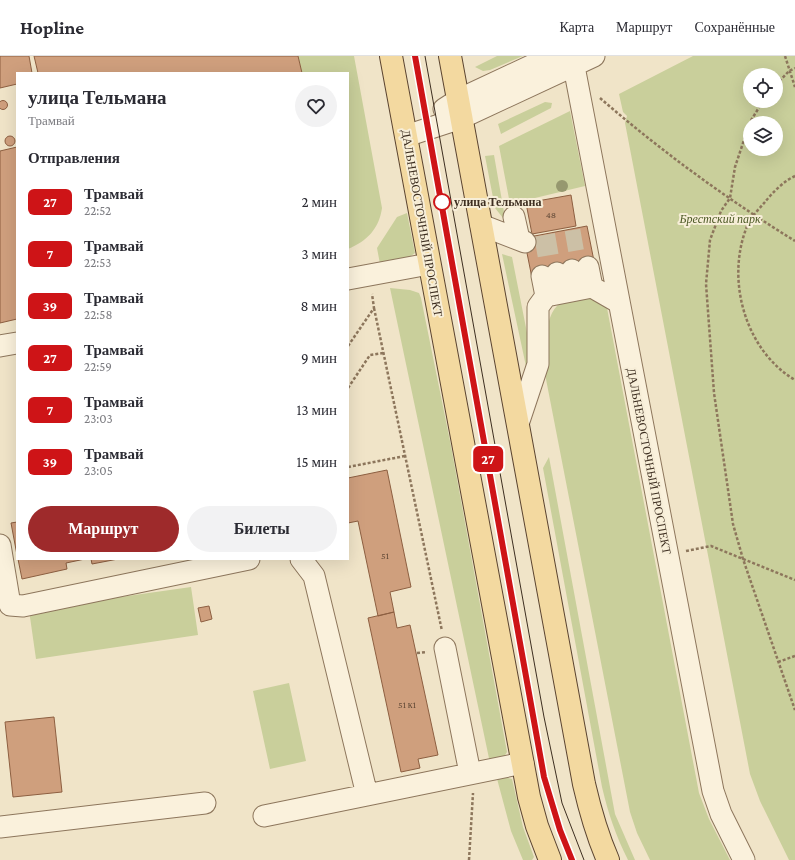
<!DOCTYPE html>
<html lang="ru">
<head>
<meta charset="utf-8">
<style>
  body { margin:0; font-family:"Crimson Pro",serif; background:#f2f2f3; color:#2b2b33; height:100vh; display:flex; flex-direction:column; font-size:15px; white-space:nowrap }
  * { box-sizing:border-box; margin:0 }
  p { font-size:13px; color:#7c7c81 }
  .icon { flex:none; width:22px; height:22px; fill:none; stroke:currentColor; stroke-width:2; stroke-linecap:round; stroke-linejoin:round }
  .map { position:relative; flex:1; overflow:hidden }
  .sheet { position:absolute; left:16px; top:16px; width:333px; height:488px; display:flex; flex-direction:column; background:#fff; border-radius:0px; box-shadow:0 4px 16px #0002 }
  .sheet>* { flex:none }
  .badge { padding:0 8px; border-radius:6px; font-size:14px; line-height:26px }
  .tools { position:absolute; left:743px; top:12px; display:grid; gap:8px }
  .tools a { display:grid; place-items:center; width:40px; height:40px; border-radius:50%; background:#fff; box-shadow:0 4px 16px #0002; font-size:20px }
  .map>.badge { position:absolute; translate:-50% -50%; box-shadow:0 0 0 2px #fff }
  h2 { padding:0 12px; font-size:15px; line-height:36px }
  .round { display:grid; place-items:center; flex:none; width:42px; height:42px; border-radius:21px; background:#f2f2f3 }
  .summary { display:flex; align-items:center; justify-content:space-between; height:68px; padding:0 12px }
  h1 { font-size:19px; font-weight:700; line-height:30px }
  .button { display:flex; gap:8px; margin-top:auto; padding:8px 12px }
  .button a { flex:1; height:46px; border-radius:24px; background:#9e2a2b; color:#fff; font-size:16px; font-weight:700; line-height:46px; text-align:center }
  .button a+a { background:#f2f2f3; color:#2b2b33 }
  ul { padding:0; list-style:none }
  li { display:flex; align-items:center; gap:12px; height:52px; padding:0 12px }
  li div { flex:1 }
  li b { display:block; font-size:15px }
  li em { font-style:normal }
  li .badge { min-width:44px; font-weight:700; text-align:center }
  header { display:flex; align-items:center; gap:24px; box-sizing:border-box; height:56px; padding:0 20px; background:#fff; border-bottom:1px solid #e1e1e2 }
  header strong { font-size:19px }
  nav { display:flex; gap:22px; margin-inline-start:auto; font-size:14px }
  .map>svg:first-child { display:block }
</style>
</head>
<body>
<header>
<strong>Hopline</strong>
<nav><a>Карта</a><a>Маршрут</a><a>Сохранённые</a></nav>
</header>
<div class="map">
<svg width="795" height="804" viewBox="0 0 795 804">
  <rect width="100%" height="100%" fill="#f0e4c8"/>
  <path fill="#c9cf9b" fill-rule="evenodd" d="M 298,0 L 354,0 L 382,152 C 379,173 367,185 348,193 L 348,17 L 302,17 Z
    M 497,0 L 523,0 L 490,14 L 483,15 L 475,11 Z
    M 693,0 L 795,0 L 795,804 L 789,804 L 760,745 L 750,718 L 625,67 L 627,60 L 623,56 L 619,38 ZM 750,19 L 776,19 L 776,45 L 750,45 ZM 750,67 L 776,67 L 776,93 L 750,93 Z
    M 545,46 L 552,47 L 551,52 L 501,78 L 498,68 Z
    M 570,55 L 585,130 L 510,148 L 499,90 Z
    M 494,99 L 505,162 L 503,162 L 495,152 L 485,100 Z
    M 407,157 L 415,197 L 408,202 L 380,208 L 377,192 L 397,161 Z
    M 502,198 L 512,201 L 530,292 L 527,315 Z
    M 390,232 L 410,234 L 419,237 L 421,242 L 451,390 L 507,696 L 504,701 L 490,707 Z
    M 589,239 L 600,245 L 607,252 L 699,737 L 709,763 L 730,804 L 650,804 L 637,777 L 630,756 L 545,318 C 547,295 541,255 565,244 C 572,241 582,241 589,239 Z
    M 549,401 L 615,758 L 635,804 L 628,804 C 616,780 608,757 602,731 L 543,412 Z
    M 191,531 L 198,579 L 36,603 L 29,554 Z
    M 289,627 L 306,705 L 270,713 L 253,635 Z
    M 496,719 L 512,723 L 523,771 L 534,801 L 532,804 L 523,804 L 511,775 Z"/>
  <path fill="#cf9f7d" stroke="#8d5f41" d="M 0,0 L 29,0 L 32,17 L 17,17 L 17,28 L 0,32 Z
    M 34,0 L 298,0 L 302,17 L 38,17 Z
    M-1.5 49a4.5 4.5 0 1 1 9 0a4.5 4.5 0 1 1-9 0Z
    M5 85a5 5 0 1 1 10 0a5 5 0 1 1-10 0Z
    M 17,91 L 17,263 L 0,267 L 0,95 Z
    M 571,139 L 576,170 L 532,178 L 526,147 Z
    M 587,170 L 595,210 L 532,222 L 524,182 Z
    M 387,414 L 411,531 L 390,536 L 394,556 L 378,560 L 358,465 L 348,467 L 348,422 Z
    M 17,466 L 17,499 L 11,467 Z
    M 18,503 L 85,503 L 66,507 L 67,513 L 22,523 Z
    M 91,503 L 118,503 L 92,508 Z
    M 209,550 L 212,563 L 201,566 L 198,552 Z
    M 394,556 L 397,572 L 410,569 L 438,699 L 418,703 L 420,712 L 401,716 L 368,562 Z
    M 54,661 L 62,736 L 13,741 L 5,666 Z"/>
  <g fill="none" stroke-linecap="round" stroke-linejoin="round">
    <path stroke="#ccc0a6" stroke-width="21" stroke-dasharray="21 10" stroke-linecap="butt" d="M 536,191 L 582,183"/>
    <defs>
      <path id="minor" d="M 572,0 L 713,735 L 721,758 L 744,804
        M 444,53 L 458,44 L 552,0
        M 406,80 L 461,62 L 594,0
        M 514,161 L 519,183
        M 481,169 L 525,186
        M 588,211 L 592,231 L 618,246
        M 572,214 L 576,234
        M 557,217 L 561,237
        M 348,223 L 429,208
        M 546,240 L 592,231
        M 0,290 L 17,287
        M 518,368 L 538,308 L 538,251 L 546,240 L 542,220
        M 0,489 L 10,549 L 23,550 L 249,503
        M 301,503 L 314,520 L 367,739 L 523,707
        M 445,592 L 470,717
        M 264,760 L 367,739
        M 0,771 L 205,747"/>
      <path id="major" d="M 391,0 L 529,741 L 537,770 L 550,804
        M 450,0 L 584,728 C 590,754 597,779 608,804"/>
    </defs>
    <use href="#minor" stroke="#8d765c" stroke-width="23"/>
    <use href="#major" stroke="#5b4430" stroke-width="24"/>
    <path stroke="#8d765c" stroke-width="2.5" stroke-dasharray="3 2" stroke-linecap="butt" d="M 785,0 L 795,31
      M 776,29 L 789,15 L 795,12
      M 600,42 C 661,95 727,143 795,185
      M 763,45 L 750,66 L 735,111 L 730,142 L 721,155 L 710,184 L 706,228 L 714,337 L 733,468 L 743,503 L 795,654
      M 795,120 C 784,125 773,136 765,146 C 758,154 749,163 746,173 C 726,226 746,295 795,324
      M 374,252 L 442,575
      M 348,290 L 374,252 L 372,238
      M 348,332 L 370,299 L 383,297
      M 348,411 L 405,400
      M 686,495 L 711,490 L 795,524
      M 417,597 L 427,596
      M 778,606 L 795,600
      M 469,804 L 473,737"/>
    <use href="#minor" stroke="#faf1dc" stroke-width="21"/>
    <use href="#major" stroke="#f3d9a0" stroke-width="22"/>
    <path stroke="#3d2e20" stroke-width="1" d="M 415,0 L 544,721 L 559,774 L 572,804
      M 425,0 L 544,661 L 562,747 L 584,804"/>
  </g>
  <circle fill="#96986f" cx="562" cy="130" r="6"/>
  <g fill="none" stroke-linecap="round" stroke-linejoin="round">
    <defs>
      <path id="line" d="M 415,0 L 544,721 L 560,774 L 572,804"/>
    </defs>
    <use href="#line" stroke="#fff" stroke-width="9"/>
    <use href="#line" stroke="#ce1417" stroke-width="6"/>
  </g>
  <circle fill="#fff" stroke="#ce1417" stroke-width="2" cx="442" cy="146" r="8"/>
  <g text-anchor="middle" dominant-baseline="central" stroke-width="4" stroke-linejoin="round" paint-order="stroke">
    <g font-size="10" fill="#624a37">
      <text x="551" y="158">48</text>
      <text x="385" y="499">51</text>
      <text x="407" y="648">51 к1</text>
    </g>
    <g font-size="12" font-weight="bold" fill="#3d2e20" stroke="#f7eed8" text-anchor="start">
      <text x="454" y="146">улица Тельмана</text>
    </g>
    <g font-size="12" font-style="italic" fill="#4d5a26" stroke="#f7eed8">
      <text x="720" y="163">Брестский парк</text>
    </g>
    <g font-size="12" fill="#3d2e20" stroke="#f7eed8">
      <text transform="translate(422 167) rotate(80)">ДАЛЬНЕВОСТОЧНЫЙ ПРОСПЕКТ</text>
      <text transform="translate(649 405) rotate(79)">ДАЛЬНЕВОСТОЧНЫЙ ПРОСПЕКТ</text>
    </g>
  </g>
</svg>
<div class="tools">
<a><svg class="icon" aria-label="locate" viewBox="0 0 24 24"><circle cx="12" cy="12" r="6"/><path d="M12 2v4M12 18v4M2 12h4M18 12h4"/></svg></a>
<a><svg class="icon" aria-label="layers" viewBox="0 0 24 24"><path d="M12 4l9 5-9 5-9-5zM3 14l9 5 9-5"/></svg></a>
</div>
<b class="badge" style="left:488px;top:403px;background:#ce1417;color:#fff">27</b>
<section class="sheet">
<div class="summary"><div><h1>улица Тельмана</h1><p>Трамвай</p></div><a class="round"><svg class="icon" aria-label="heart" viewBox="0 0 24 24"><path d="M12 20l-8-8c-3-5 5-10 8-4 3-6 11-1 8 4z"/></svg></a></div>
<h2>Отправления</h2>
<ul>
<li><span class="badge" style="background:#ce1417;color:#fff">27</span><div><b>Трамвай</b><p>22:52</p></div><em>2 мин</em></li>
<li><span class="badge" style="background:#ce1417;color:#fff">7</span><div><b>Трамвай</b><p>22:53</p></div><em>3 мин</em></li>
<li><span class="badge" style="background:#ce1417;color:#fff">39</span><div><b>Трамвай</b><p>22:58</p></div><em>8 мин</em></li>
<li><span class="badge" style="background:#ce1417;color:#fff">27</span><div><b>Трамвай</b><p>22:59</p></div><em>9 мин</em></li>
<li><span class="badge" style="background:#ce1417;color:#fff">7</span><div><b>Трамвай</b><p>23:03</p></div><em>13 мин</em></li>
<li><span class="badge" style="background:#ce1417;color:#fff">39</span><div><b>Трамвай</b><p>23:05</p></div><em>15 мин</em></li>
</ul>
<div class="button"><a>Маршрут</a><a>Билеты</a></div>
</section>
</div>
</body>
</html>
